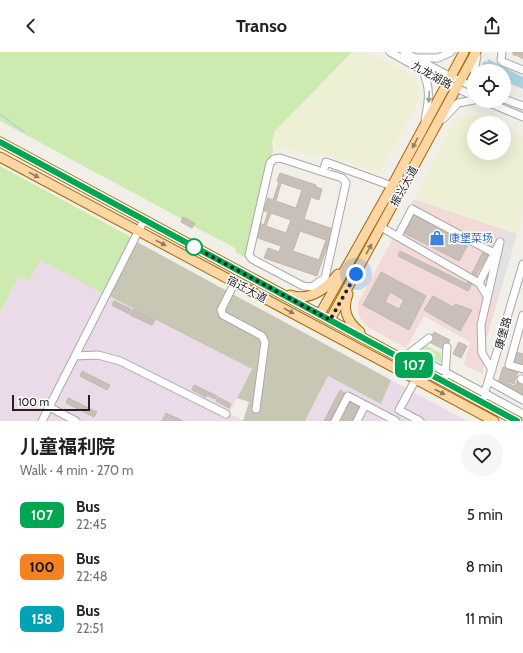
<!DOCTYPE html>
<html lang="en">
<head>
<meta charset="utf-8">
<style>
  body { margin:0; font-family:Cabin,"Noto Sans SC",sans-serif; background:#f6f6f6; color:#202124; height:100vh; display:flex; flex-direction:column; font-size:15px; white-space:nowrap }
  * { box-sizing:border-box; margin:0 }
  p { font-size:13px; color:#757577 }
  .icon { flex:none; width:22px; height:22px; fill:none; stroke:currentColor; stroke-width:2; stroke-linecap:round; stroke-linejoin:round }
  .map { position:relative; height:369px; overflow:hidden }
  .drawer { display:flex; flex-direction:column; background:#fff; flex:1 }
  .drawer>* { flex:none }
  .badge { padding:0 8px; border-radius:6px; font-size:14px; line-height:26px }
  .tools { position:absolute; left:467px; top:12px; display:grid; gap:8px }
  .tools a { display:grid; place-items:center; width:44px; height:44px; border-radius:50%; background:#fff; box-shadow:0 4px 16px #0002; font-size:20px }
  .scale { position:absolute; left:12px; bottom:10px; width:78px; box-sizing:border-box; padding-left:4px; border:2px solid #222; border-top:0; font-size:11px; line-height:14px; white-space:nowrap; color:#222; -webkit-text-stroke:3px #fff; paint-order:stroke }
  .you { position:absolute; width:20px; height:20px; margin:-10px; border:3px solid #fff; border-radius:50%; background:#1a73e8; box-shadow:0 0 0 6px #1a73e833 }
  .map>.badge { position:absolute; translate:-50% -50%; box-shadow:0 0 0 2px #fff }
  .round { display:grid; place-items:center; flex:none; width:42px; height:42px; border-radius:21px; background:#f6f6f6 }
  .headline { display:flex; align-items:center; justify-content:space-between; height:68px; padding:0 20px }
  h1 { font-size:19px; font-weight:700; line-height:30px }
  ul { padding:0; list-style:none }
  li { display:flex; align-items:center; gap:12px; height:52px; padding:0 20px }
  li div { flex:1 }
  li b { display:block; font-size:15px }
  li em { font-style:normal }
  li .badge { min-width:44px; font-weight:700; text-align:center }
  header { display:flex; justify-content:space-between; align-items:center; height:52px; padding:0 20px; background:#fff; font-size:18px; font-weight:700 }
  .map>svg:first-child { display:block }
</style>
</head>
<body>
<header><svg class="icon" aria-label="back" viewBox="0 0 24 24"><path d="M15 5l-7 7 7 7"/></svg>Transo<svg class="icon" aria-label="share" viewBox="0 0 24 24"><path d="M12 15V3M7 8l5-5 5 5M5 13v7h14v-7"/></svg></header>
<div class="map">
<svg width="523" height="369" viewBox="0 0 523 369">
  <rect width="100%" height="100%" fill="#f2efe9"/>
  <path fill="#f2dad9" d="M 414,147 L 517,182 L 486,288 L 483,322 L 464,313 L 470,290 L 424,264 L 406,296 L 366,274 L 359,264 L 358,251 Z"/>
  <path fill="#ebdbe8" d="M 40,208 L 252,317 L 229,361 L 244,369 L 0,369 L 0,261 L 19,224 Z
    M 328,324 L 381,352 L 391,328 L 467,369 L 305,369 Z"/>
  <path fill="#c7c7b4" d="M 137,190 L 391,328 L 381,352 L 328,324 L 305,369 L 243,369 L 249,350 L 237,346 L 252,317 L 109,244 Z"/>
  <path fill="#eef0d5" d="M 352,0 L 367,0 L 412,23 L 416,27 L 420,37 L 419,48 L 379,122 L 325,102 L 320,102 L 318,105 L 310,104 L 274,92 L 272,89 L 275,79 Z
    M 471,63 L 491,71 L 474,71 L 474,101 L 504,101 L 504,76 L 523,84 L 523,160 L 517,182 L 414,147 L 456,66 Z"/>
  <path fill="#cdebb0" d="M 0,0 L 352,0 L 275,79 L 272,89 L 273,98 L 247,206 L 236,201 L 235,196 L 193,174 L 195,170 L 183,165 L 182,167 L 0,69 Z
    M 0,114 L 131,185 L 102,241 L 40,208 L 29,229 L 19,224 L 0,261 Z
    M 425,293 L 441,301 L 441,311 L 417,298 Z"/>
  <path fill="#e2e2e2" d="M 502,177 L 517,182 L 499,242 L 473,232 Z"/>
  <path fill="#aad3df" d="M 488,7 L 523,25 L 523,37 L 504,29 L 504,19 L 485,19 Z"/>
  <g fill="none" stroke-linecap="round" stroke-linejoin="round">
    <path stroke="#aad3df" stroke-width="1.5" d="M 0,62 L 24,80"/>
    <path stroke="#aad3df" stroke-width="9" d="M 486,14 L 497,19"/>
  </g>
  <path fill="#c7bfb8" stroke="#c4b6ab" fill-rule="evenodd" d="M 513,0 L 523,0 L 523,7 L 516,3 L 513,3 Z
    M 280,121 L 316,133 L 316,135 L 322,137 L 319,148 L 311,145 L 304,167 L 333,177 L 317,224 L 264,206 L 268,196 L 279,200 L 281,194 L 255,185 L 260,171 L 264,173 L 268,160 L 264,159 L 268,146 L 273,148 L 279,130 L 277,129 ZM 281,131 L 302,138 L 296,156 L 276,149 ZM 271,161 L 291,168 L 286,181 L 266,174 ZM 300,179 L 326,188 L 319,208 L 293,199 Z
    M 414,163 L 469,191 L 459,209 L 404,181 Z
    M 183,165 L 195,171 L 192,176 L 181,170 Z
    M 484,198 L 489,201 L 475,225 L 471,223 Z
    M 400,199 L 467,232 L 469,226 L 474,228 L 468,239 L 398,204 Z
    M 381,220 L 426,244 L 409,278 L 363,253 ZM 390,240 L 404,248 L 399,257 L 385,250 Z
    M 433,244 L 453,255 L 455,252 L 472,258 L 460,279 L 424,258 Z
    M 114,249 L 131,257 L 129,262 L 112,253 Z
    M 133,257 L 155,268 L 152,273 L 130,263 Z
    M 434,280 L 450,288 L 445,298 L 429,290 Z
    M 459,290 L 467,294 L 461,306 L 453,302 Z
    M 515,300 L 523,302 L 523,314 L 512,311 Z
    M 503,315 L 512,317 L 508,331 L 514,334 L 512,339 L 498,331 Z
    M 513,318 L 518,319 L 514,332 L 509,330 Z
    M 82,319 L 110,333 L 107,338 L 80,324 Z
    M 518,328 L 523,331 L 523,343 L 513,337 Z
    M 194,333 L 217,344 L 215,347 L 207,343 L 206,345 L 192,338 Z
    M 340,338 L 346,342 L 333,369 L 324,369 Z
    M 218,345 L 231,352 L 229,356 L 216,349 Z
    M 68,346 L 97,360 L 94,365 L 66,351 Z
    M 351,348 L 361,353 L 353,369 L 341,369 Z
    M 166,361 L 183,369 L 162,369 Z"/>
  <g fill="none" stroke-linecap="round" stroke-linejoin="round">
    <path stroke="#c8c6c1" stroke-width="7" stroke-dasharray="7 3.5" stroke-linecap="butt" d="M 429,286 L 447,295"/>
    <defs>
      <path id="minor" d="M 390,0 L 447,32 L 474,44
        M 404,0 L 451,25 L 474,35
        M 502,0 L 501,8 L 503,10 L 523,18
        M 417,6 L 438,6 L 451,0
        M 422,18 C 431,35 429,49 425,68
        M 474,19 L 477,4
        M 504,47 L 523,54
        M 485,49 L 523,65
        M 443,67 L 458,51 L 474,48
        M 323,120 L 342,126 L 346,131 L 325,226 L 312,235 L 303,234 L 252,207 L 249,203 L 270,111 L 274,107 L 280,106 L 323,120 L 326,110 L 392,134
        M 381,175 L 479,231
        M 398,184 L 412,157 L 494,201
        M 235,230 L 221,258 L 223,263 L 262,284 L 265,290 L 256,357
        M 487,244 L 479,231 L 500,190 L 481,273 L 482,301 L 492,318
        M 523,263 L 509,313 L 523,317
        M 410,301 L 523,362
        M 407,303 L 429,286
        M 75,304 L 98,303 L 120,309 L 226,362
        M 445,324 L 447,295
        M 416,327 L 399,358 L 420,369
        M 521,327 L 523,328
        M 489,329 L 523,348
        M 482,350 L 523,212
        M 49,355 L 76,369
        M 42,369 L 144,168
        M 335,369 L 348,344 L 396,369
        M 357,369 L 365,353"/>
      <path id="major" d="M 0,90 L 517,369
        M 0,105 L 494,369
        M 348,242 C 342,258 347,269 360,280
        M 290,243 C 310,250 326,237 338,222
        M 320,262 L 392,134 L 464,0
        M 330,268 L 476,0"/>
    </defs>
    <use href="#minor" stroke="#a9a9a9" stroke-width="9"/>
    <use href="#major" stroke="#a06b00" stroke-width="11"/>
    <use href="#minor" stroke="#fff" stroke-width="7"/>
    <use href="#major" stroke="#fcd6a4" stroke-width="9"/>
  </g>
  <defs><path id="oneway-solid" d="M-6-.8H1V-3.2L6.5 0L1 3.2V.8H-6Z"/></defs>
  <use fill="#9c9c9c" href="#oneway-solid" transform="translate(429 45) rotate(93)"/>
  <g fill="#8f7c63">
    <use href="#oneway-solid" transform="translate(415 91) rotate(118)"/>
    <use href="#oneway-solid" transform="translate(34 123) rotate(28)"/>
    <use href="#oneway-solid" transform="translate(161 191) rotate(28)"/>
    <use href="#oneway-solid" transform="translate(369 197) rotate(-61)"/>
    <use href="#oneway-solid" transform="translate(289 259) rotate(28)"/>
    <use href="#oneway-solid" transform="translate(440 340) rotate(28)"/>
  </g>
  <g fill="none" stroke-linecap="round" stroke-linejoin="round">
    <defs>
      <path id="line" d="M 0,90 L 517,369"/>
    </defs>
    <use href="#line" stroke="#fff" stroke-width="9"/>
    <use href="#line" stroke="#00a651" stroke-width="6"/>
    <path stroke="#222" stroke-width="4" stroke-dasharray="0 7.2" d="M 194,195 L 330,268 L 356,222"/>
  </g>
  <defs>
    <symbol id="shop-bare" viewBox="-9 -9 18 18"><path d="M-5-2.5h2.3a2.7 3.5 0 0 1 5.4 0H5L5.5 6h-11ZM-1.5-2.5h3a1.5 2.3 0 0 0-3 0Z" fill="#3f7fe0" stroke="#fff" stroke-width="2.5" paint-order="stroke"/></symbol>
  </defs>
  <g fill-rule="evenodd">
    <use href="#shop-bare" x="426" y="175" width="22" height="22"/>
  </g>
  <circle fill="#fff" stroke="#00a651" stroke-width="2" cx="194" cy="195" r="8"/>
  <g text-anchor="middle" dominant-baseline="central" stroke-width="3" stroke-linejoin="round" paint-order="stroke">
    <g font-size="11" fill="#222" stroke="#fff">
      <text transform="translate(432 23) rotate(29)">九龙湖路</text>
      <text transform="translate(404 134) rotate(-61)">振兴大道</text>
      <text transform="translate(247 237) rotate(28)">宿迁大道</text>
      <text transform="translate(503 281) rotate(-74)">康堡路</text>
    </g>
    <g font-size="11" fill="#366cbe" stroke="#fff" text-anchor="start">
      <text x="449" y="186">康堡菜场</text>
    </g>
  </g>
</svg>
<div class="tools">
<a><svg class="icon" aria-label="locate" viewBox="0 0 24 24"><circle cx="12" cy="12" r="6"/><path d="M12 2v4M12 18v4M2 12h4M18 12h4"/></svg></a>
<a><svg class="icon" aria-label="layers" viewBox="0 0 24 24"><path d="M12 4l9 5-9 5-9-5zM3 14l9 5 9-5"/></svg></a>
</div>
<div class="scale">100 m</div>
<div class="you" style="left:356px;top:222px"></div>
<b class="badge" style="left:414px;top:313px;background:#00a651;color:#fff">107</b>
</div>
<section class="drawer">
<div class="headline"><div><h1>儿童福利院</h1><p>Walk · 4 min · 270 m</p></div><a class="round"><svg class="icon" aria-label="heart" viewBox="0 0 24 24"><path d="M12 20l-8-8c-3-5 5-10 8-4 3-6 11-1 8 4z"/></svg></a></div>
<ul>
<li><span class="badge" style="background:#00a651;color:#fff">107</span><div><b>Bus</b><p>22:45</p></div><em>5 min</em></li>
<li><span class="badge" style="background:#f58220;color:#111">100</span><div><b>Bus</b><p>22:48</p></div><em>8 min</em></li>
<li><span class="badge" style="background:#00a3b4;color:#fff">158</span><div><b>Bus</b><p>22:51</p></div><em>11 min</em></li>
</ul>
</section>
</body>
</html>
